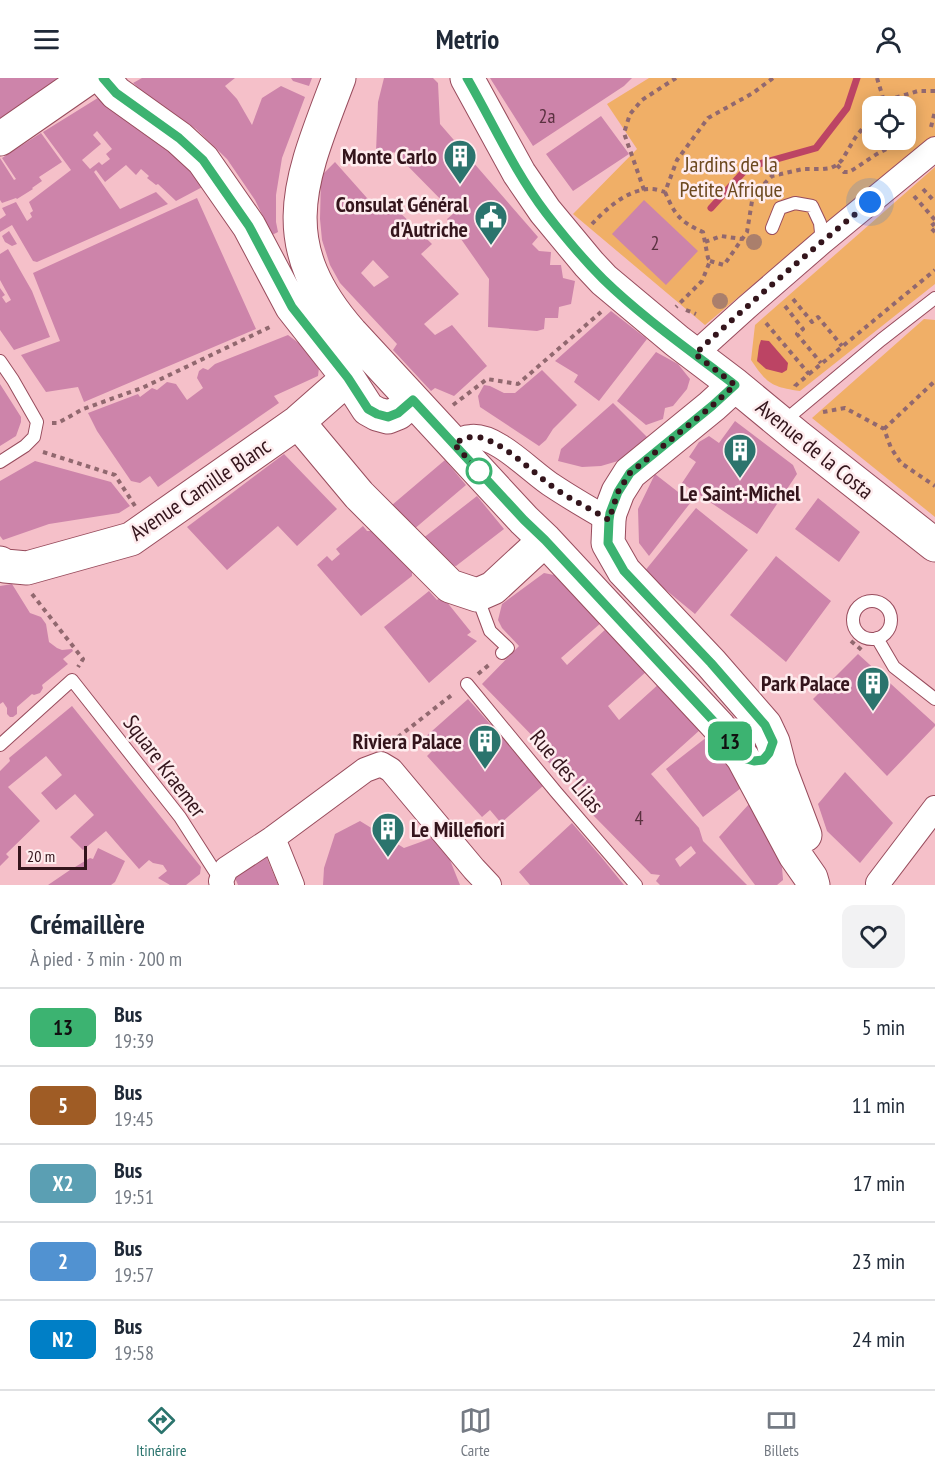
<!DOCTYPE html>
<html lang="fr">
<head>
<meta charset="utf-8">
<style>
  body { margin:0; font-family:"PT Sans Narrow",sans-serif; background:#f2f2f3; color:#1f2937; height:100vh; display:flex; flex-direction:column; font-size:22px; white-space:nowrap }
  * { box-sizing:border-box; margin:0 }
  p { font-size:20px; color:#747a83 }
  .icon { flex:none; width:33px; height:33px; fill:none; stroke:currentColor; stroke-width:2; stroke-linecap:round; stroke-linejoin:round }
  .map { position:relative; height:807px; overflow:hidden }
  .sheet { display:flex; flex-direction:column; background:#fff; flex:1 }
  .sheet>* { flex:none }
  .badge { padding:0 12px; border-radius:9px; font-size:21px; line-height:39px }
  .fabs { position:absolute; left:862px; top:18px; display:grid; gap:12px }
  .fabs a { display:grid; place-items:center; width:54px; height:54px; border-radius:12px; background:#fff; box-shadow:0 3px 15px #0003; font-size:30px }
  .scale { position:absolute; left:18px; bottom:15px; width:69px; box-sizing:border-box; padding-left:6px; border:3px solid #34151c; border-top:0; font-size:16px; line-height:21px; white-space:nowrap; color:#34151c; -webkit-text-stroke:4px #feecee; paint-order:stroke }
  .you { position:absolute; width:30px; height:30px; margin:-15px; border:4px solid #fff; border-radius:50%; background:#1a73e8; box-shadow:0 0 0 9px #1a73e833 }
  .map>.badge { position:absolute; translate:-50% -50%; box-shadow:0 0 0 3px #fff }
  .round { display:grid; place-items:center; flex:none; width:63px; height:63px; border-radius:12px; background:#f2f2f3 }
  .overview { display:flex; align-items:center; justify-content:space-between; height:102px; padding:0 30px }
  h1 { font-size:28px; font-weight:700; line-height:45px }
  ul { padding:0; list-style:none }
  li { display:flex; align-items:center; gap:18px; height:78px; padding:0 30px; border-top:2px solid #e0e1e3 }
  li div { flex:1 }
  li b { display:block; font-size:22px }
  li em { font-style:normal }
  li .badge { min-width:66px; font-weight:700; text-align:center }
  header { display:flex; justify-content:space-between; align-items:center; height:78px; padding:0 30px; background:#fff; font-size:27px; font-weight:700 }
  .dock { display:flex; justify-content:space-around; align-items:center; height:84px; border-top:2px solid #e0e1e3; background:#fff; font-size:16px; color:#747a83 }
  .dock a { display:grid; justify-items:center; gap:3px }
  .dock .on { color:#2b746d }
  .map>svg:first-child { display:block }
</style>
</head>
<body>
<header><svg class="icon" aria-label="menu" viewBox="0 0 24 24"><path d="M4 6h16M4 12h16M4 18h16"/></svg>Metrio<svg class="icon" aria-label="person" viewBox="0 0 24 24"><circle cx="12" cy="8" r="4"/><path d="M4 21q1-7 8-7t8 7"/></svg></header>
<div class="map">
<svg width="935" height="807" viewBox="0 0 935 807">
  <rect width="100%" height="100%" fill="#f5c0c9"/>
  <path fill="#f0af67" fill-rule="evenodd" d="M 649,0 L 935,0 L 935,58 L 861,117 L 705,247 L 573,136 L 637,71 L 607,26 ZM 873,28 L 906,28 L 906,62 L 873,62 Z
    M 935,89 L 935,206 L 800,313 C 772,309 767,306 751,282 L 755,247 Z
    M 924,241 L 935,242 L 935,439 L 812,340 Z"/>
  <path fill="#bc4464" d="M 761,262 L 769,263 L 788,285 L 787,292 L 782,295 L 766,291 L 757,283 L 759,268 Z"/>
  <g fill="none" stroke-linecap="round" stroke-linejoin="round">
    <path stroke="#bc4464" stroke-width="7" d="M 711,130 L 748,89 L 816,70 L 847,30 L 857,0"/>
  </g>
  <path fill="#cd84aa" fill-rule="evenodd" d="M 0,0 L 67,0 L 0,42 Z
    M 142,0 L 235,0 L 225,8 L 237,21 L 252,47 L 262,20 L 281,8 L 305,19 L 282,80 L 276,117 L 276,144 L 278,154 L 272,157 L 255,122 L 227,81 L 196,51 L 151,21 L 133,5 Z
    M 291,0 L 312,0 L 309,8 L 293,3 Z
    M 384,0 L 433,0 L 438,5 L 440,46 L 538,159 L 532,166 L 539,173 L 551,174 L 550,187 L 561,187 L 563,200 L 575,203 L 571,226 L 559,229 L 558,240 L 545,240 L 544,251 L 537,253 L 488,249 L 489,201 L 447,141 L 454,135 L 394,74 L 385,80 L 376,74 L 378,24 Z
    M 490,0 L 632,0 L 624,8 L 533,68 Z
    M 101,18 L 144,49 L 208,106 L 176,123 L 158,106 L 156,107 L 147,100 L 149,98 L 141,91 L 136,97 L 126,87 L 105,104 L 96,92 L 94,94 L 120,131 L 156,114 L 168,126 L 37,184 L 33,183 L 12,147 L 0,154 L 0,141 L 6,137 L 2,130 L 16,124 L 27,143 L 32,139 L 30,135 L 33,133 L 29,124 L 71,92 L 43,54 ZM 97,53 L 112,71 L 106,76 L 110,81 L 102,87 L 99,84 L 90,91 L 82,82 L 101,66 L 93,57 Z
    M 601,38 L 629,76 L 573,113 L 546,76 Z
    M 41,55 L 62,84 L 39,99 L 42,103 L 32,110 L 33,111 L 17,121 L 16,120 L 2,125 L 0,122 L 0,80 L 14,102 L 16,101 L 2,80 Z
    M 335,84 L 375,129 L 385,120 L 432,166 L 421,176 L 459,216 L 424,246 L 435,257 L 452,247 L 487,288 L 454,318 L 435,310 L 431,313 L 393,272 L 397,266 L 340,205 L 330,187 L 322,162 L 320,141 L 321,98 ZM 373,182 L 389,199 L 374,209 L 361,195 Z
    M 197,120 L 256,251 L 84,324 L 78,309 L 46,314 L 21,277 L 60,263 L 33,195 Z
    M 644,122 L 698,173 L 666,207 L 612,156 Z
    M 9,153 L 17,166 L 12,168 L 5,164 L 2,158 Z
    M 8,171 L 32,213 L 50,259 L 14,272 L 0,252 L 0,210 L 5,217 L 2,219 L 6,225 L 11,222 L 0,202 L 0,176 Z
    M 611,233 L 647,261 L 599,323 L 574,304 L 578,297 L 555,283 Z
    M 288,257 L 320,281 L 318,298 L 274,318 L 279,325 L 158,409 L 150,398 L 140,405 L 131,403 L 97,353 L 88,335 L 138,316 L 140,319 L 152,310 L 157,312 L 167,304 L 176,306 L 187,322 L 203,310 L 197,300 L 199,293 L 203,290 L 208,292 L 215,286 Z
    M 656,274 L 678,286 L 690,301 L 687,311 L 673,328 L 665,330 L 663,341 L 646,347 L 617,323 Z
    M 542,292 L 577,327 L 553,351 L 546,362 L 539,368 L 480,329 L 478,318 L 484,307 L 490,308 L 504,315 L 515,315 Z
    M 0,306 L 21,339 L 21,344 L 16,358 L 0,368 Z
    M 613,325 L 648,360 L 618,383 L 601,388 L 582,389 L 558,383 L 561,371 Z
    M 735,343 L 793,387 L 797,396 L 757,456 L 682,405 L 696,384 L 689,379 L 699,364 L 709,358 L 719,365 Z
    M 284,376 L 337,431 L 297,468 L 278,448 L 227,492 L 187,449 Z
    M 445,382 L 466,407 L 413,452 L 392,427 Z
    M 35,383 L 111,404 L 130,428 L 119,435 L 49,446 L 3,462 L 0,458 L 0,403 Z
    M 655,396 L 691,424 L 649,478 L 639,465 L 638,431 Z
    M 477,418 L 504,451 L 456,488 L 442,486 L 422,461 Z
    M 818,420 L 860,454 L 839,484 L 795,451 Z
    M 696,430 L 748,472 L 695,536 L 644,494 Z
    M 363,448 L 367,453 L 372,453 L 412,493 L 412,498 L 361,538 L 317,487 L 327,478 L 332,483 L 340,476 L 336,471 Z
    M 776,478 L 831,523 L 786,584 L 730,537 Z
    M 544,495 L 559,498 L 602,544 L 561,580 L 567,587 L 608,549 L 647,593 L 608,628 L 619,642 L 660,605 L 701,651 L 651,696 L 699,750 L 703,763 L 747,807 L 660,807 L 656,803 L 660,797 L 651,796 L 590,734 L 589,714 L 562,688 L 553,688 L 547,683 L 547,673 L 482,606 L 519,568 L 502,550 L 498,542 L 502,526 ZM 691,768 L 696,775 L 680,789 L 675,781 Z
    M 12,506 L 30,535 L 41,539 L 46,546 L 49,564 L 57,570 L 62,572 L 72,571 L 73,573 L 63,581 L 68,586 L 42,607 L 43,610 L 40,615 L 34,617 L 32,616 L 17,629 L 17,636 L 13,639 L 10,639 L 7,636 L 7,630 L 3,624 L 0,626 L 0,508 Z
    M 429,513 L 437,522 L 442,518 L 471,554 L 467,557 L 477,563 L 429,605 L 384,549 Z
    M 858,576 L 935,646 L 935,648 L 887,698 L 813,621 Z
    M 468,621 L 544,707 L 501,745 L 490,732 L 482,739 L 427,678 L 433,672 L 423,661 Z
    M 72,628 L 201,789 L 200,796 L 186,807 L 170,807 L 158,800 L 167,793 L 163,787 L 153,785 L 149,782 L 139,791 L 106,753 L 83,772 L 70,759 L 94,737 L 75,716 L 56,732 L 41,715 L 62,697 L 46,678 L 8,709 L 40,743 L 6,776 L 9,779 L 0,788 L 0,693 L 10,683 L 9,680 Z
    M 712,655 L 749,704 L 703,739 L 666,691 Z
    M 845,694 L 893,745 L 860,785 L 827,753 L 818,726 Z
    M 750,725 L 782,789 L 783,802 L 777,807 L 755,807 L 719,759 Z
    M 360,743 L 404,770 L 440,757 L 460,807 L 323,807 L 324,790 L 335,756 Z
    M 572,745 L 602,780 L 624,807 L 530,807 L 519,794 Z
    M 98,770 L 125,783 L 115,804 L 111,807 L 48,807 L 70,792 L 90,780 L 93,781 Z
    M 266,778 L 278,807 L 238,807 L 232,793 Z"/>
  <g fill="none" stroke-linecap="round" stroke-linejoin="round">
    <defs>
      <path id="service" d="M 772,150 L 780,130 L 795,125 L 812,128 L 820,145 L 822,164
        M 0,283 L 13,302 L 37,344 L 34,359 L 25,368 L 0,384
        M 783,344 L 881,262 L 935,220
        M 477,518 L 490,553 L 508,570 L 502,575
        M853 542a19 19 0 1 1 38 0a19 19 0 1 1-38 0Z
        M 877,560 L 894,589 L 935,621
        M 467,606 L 556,714 L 636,807
        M 0,667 L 72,602 L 180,739 L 221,803"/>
      <path id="minor" d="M 695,276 L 747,229 L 822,164 L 935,71
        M 454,366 C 460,362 464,359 471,359 C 497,356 532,395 553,408 C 571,420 590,431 609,442
        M 273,760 L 292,807
        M 878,805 L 935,730
        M 222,807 L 221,803 L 226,791 L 273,760 L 365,692 L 381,686 L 391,692 L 474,791 L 489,807"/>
      <path id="secondary" d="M 103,0 L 116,15 L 179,60 L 203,82 L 249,148 L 292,229 L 348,300 L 368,331 L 377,336 L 388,339 L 398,335 L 413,322
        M 339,0 C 301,101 270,163 351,255 L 524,442 L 545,462 L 719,649 L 743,680 L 795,777 L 811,800 L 813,807
        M 467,0 L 519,95 L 545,133 L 589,186 L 604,202 L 677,263 L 735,307 L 798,359 L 935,467
        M 0,61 L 88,0
        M 735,307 L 712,328 L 630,395 L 618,414 L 610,435 L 609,442 L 608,465 L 624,493 L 711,585 L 765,647 L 773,664 L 780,691 L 805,757
        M 298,344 L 359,417 L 450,508 L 477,517 L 493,510 L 545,462
        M 0,485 L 5,488 L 27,490 L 131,461 L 298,344 L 348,300"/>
    </defs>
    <use href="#service" stroke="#984c5d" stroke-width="14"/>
    <use href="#minor" stroke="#984c5d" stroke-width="26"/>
    <use href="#secondary" stroke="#984c5d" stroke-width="35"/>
    <path stroke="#91686f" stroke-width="4" stroke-dasharray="4.5 4.5" stroke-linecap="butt" d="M 877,0 L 884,23 L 918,13 L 935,13
      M 931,49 L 935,33
      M 837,87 L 844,94 L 849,94 C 867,84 883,68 904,66
      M 923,111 L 935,124
      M 644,112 L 624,55 L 630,36 L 642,22 L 676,0
      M 665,114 C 675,137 680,144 703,154 L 708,180 L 710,183 L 702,203 L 676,229
      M 914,118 L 935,142
      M 935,145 L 930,149 L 935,154
      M 592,146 C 607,130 628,111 651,111 C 656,111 661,113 665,114 L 677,82 L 708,40 L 753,15 L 773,0
      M 705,164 L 721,158 L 742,161
      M 710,183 L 724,187 L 747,154 L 753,117 L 772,98 L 803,91 L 823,91 L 831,90 L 837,87 L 842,82 L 855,60 L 873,37
      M 793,221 L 812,244 L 818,239 L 842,268
      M 785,228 L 803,251 L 797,256 L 821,285
      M 686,232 L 696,236
      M 766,245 L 809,296 L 795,308 L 793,312
      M 809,296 L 935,192
      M 453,327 L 487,301 L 518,306 L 601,234
      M 823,334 L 845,330 L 884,351 L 891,370 L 901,385 L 935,408
      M 52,345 L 58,345 L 83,331 L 142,310 L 272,248
      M 884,351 L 935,303
      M 43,374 L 115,397 L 135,428
      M 32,516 L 83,581 L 78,589
      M 851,563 L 864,574
      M 478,596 L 490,586
      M 391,665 L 393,663 L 453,616"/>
    <use href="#service" stroke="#fff" stroke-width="12"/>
    <use href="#minor" stroke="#fff" stroke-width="24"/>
    <use href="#secondary" stroke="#fff" stroke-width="33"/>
  </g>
  <g fill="#aa7f6c">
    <circle cx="754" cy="164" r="8"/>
    <circle cx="720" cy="223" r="8"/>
  </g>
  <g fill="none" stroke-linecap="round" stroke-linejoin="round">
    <defs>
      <path id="line" d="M 103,0 L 116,15 L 179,60 L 203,82 L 249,148 L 292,229 L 348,300 L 368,331 L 377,336 L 388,339 L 398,335 L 413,322 L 524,442 L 545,462 L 719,649 L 743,680 L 754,683 L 763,682 L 769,675 L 773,664 L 765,647 L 711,585 L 624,493 L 608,465 L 609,442 L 610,435 L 618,414 L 630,395 L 712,328 L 735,307 C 691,273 643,240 603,201 C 582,180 563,157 546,135 C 514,93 493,45 467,0"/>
    </defs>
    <use href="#line" stroke="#fff" stroke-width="14"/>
    <use href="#line" stroke="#3cb371" stroke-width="9"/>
    <path stroke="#34151c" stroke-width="6" stroke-dasharray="0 10.8" d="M 479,393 L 454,366 C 464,360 473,356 485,361 C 509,370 528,390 549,406 C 567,420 589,430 609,442 L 618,414 L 630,395 L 712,328 L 735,307 L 695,276 C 752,223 810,173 870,124"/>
  </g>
  <defs>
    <symbol id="building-pin" viewBox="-11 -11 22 30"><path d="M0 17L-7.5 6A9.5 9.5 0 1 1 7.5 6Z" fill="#2b746d" stroke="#feecee"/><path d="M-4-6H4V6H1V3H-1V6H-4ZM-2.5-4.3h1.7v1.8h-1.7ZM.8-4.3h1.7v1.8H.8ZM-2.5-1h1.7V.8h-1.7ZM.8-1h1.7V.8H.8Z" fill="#fff"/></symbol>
    <symbol id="civic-pin" viewBox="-11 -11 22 30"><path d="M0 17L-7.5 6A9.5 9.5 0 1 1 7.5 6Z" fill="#2b746d" stroke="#feecee"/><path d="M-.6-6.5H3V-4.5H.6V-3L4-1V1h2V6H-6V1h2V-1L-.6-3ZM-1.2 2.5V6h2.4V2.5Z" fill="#fff"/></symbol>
  </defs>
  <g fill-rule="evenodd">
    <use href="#building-pin" x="441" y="59" width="38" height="52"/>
    <use href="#civic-pin" x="472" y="120" width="38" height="52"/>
    <use href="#building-pin" x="721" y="353" width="38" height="52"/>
    <use href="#building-pin" x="854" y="586" width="38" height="52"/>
    <use href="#building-pin" x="466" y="644" width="38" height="52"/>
    <use href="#building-pin" x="369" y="732" width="38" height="52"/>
  </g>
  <circle fill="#fff" stroke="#3cb371" stroke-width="3" cx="479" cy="393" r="12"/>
  <g text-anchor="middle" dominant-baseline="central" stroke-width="5" stroke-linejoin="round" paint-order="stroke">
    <g font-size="20" fill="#5a3140">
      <text x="547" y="38">2a</text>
      <text x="655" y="165">2</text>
      <text x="639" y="740">4</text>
    </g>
    <g font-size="22" font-weight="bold" fill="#34151c" stroke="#feecee" text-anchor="end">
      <text x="437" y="78">Monte Carlo</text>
      <text x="468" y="126">Consulat Général<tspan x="468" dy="25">d'Autriche</tspan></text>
      <text x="740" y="415" text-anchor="middle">Le Saint-Michel</text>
      <text x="850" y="605">Park Palace</text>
      <text x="462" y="663">Riviera Palace</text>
      <text x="411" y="751" text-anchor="start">Le Millefiori</text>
    </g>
    <g font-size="22" fill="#6c491f" stroke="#feecee">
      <text x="731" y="86">Jardins de la<tspan x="731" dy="25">Petite Afrique</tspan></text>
    </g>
    <g font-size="22" fill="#34151c" stroke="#feecee">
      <text transform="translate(815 371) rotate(39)">Avenue de la Costa</text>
      <text transform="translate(200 411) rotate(-34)">Avenue Camille Blanc</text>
      <text transform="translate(165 688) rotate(53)">Square Kraemer</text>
      <text transform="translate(567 693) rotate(50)">Rue des Lilas</text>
    </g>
  </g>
</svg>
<div class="fabs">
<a><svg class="icon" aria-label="locate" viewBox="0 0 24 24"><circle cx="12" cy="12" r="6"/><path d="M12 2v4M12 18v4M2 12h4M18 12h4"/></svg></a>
</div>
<div class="scale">20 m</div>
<div class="you" style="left:870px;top:124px"></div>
<b class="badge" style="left:730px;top:663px;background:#3cb371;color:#111">13</b>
</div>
<section class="sheet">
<div class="overview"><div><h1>Crémaillère</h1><p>À pied · 3 min · 200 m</p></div><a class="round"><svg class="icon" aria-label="heart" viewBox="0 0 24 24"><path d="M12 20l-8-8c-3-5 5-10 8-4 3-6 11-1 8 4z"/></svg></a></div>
<ul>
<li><span class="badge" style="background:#3cb371;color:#111">13</span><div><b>Bus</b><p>19:39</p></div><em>5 min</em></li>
<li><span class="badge" style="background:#9f5c25;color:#fff">5</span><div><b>Bus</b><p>19:45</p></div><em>11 min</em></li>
<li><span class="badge" style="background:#5b9fb3;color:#fff">X2</span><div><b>Bus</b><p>19:51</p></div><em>17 min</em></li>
<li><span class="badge" style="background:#5192d1;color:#fff">2</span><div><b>Bus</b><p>19:57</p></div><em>23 min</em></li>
<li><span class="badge" style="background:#007fc6;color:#fff">N2</span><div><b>Bus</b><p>19:58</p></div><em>24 min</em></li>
</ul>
</section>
<nav class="dock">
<a class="on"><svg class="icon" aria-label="directions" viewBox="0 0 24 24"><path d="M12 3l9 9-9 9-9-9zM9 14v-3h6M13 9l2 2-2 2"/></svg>Itinéraire</a>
<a><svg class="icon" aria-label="map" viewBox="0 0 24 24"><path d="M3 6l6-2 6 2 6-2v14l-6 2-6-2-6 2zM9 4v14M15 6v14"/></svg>Carte</a>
<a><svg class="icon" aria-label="tickets" viewBox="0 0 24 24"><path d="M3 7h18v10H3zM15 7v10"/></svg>Billets</a>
</nav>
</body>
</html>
